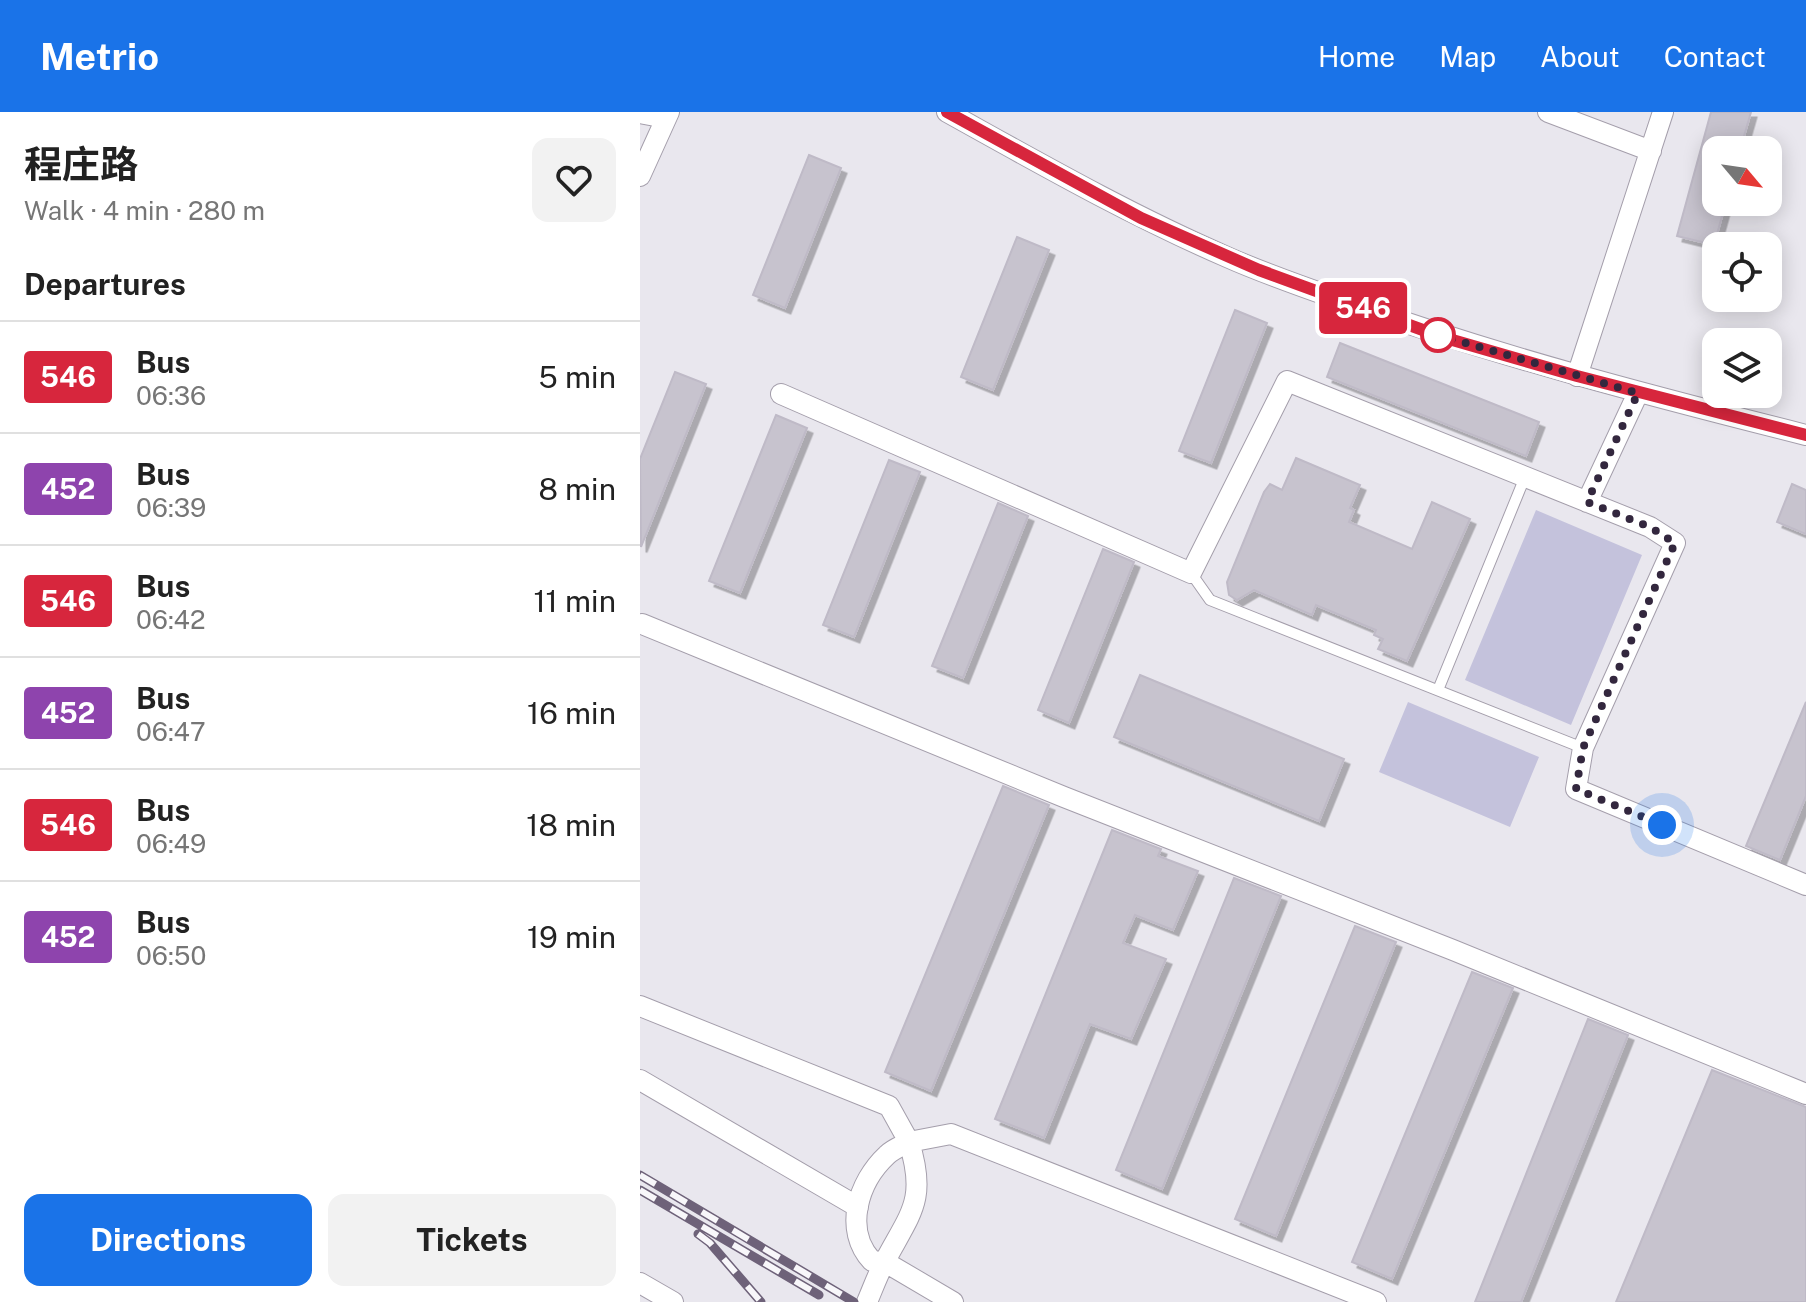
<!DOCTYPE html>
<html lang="en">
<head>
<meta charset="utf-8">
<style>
  body { margin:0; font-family:"Public Sans","Noto Sans SC",sans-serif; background:#f2f2f2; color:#222; height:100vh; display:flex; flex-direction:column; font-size:30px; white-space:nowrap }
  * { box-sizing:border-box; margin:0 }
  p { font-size:26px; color:#767676 }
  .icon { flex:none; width:44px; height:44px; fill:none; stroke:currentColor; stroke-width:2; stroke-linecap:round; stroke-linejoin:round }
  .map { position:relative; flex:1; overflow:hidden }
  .sheet { display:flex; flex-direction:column; background:#fff; width:640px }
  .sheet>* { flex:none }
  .badge { padding:0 16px; border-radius:6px; font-size:28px; line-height:52px }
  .needle { width:52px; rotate:119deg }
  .controls { position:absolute; left:1062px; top:24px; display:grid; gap:16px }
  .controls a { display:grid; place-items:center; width:80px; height:80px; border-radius:16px; background:#fff; box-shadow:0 4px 20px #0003; font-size:40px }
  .you { position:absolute; width:40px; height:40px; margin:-20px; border:6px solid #fff; border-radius:50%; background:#1a73e8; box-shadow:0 0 0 12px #1a73e833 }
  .map>.badge { position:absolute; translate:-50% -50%; box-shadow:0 0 0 4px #fff }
  h2 { padding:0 24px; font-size:30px; line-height:72px }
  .round { display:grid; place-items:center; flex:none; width:84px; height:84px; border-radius:16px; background:#f2f2f2 }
  .headline { display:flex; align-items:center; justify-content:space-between; height:136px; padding:0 24px }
  h1 { font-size:38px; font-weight:700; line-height:60px }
  .action { display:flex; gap:16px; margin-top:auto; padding:16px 24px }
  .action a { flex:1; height:92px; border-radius:16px; background:#1a73e8; color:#fff; font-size:32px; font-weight:700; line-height:92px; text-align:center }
  .action a+a { background:#f2f2f2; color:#222 }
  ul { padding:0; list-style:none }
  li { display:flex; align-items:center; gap:24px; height:112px; padding:0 24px; border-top:2px solid #e0e0e0 }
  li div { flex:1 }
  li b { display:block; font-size:30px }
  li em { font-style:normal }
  li .badge { min-width:88px; font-weight:700; text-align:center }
  header { display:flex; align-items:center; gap:48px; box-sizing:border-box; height:112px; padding:0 40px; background:#1a73e8; color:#fff }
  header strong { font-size:38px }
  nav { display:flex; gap:44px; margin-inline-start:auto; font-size:28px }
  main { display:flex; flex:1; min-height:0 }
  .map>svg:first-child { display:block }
</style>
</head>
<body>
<header>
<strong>Metrio</strong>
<nav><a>Home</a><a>Map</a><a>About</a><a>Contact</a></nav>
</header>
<main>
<section class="sheet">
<div class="headline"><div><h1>程庄路</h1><p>Walk · 4 min · 280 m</p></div><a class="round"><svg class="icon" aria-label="heart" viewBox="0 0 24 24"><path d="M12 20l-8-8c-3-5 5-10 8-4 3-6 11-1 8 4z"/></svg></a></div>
<h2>Departures</h2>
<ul>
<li><span class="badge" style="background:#d7263d;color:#fff">546</span><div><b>Bus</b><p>06:36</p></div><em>5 min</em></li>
<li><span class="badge" style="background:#8e44ad;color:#fff">452</span><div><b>Bus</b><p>06:39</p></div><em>8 min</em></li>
<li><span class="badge" style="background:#d7263d;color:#fff">546</span><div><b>Bus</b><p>06:42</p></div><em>11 min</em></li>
<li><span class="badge" style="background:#8e44ad;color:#fff">452</span><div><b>Bus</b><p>06:47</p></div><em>16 min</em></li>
<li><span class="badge" style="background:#d7263d;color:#fff">546</span><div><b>Bus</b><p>06:49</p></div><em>18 min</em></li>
<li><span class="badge" style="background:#8e44ad;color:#fff">452</span><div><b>Bus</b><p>06:50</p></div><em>19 min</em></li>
</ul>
<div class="action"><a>Directions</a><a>Tickets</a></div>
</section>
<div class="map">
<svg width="1166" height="1190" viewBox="0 0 1166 1190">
  <defs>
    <filter id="shadow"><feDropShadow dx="5.5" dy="5.5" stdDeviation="0" flood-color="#0004"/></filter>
  </defs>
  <rect width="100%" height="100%" fill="#e9e7ee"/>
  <path fill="#c4c2dc" d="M 896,398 L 1002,443 L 931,613 L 825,568 Z
    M 768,590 L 899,645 L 870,715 L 739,660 Z"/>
  <path fill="#c7c3ce" stroke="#bfbac7" stroke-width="2" filter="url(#shadow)" d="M 1071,0 L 1111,0 L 1100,38 L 1076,38 L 1076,90 L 1086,90 L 1074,133 L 1037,124 Z
    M 169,43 L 201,56 L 145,196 L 113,183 Z
    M 377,125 L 409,138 L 353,278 L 321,265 Z
    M 595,198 L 627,211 L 571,351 L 539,339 Z
    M 700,231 L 899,310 L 886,344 L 687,265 Z
    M 35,260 L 66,272 L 1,435 L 0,347 Z
    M 136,303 L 167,316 L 100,481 L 69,469 Z
    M 656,346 L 720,373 L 710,396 L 714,398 L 709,410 L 772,437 L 792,390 L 830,407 L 767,549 L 738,537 L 743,527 L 734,523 L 736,518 L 676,493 L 672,503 L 614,478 L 597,488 L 589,483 L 587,470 L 624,380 L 630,372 L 642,378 Z
    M 249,348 L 280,360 L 214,525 L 183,513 Z
    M 1152,372 L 1166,378 L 1166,422 L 1137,410 Z
    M 358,391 L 388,404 L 323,566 L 292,554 Z
    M 463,437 L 494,450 L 429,611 L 398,598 Z
    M 500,563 L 704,647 L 679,709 L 474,625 Z
    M 1166,590 L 1166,684 L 1140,748 L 1106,734 Z
    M 363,674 L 409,693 L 291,979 L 245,960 Z
    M 472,718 L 521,737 L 518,744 L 558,759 L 533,818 L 495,803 L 483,831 L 526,847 L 491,927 L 450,912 L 404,1026 L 355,1007 Z
    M 594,766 L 641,784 L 522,1077 L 476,1058 Z
    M 715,814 L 756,830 L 636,1124 L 595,1107 Z
    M 832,860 L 873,876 L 752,1167 L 712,1150 Z
    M 948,907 L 988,923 L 881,1190 L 835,1190 Z
    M 1072,958 L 1166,995 L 1166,1190 L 976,1190 Z"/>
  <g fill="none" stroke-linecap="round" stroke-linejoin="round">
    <defs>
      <path id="service" d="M 551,461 L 570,488 L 943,636
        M 798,578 L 885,365"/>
      <path id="minor" d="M 307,0 C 399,51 490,103 587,145 C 625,162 666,176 706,190 C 857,244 1011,284 1166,323
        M 908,0 L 1011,39
        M 0,1 L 26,6
        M 0,64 L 29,0
        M 937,264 L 1023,0
        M 141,282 L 551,461 L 647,269 L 1010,415 L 1035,431 L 943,636 L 936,677 L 1166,773
        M 947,390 L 998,281
        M 2,512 L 424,685 L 813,838 L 1166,982
        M 0,894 L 249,994 L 269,1030 L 311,1022 L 736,1190
        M 0,968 L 218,1095
        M 0,1171 L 33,1190
        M 227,1190 C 233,1176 238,1162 245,1149 C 271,1100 287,1088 269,1030 C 262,1034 253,1037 247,1043 C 218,1070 203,1118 232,1149 L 245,1150 L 313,1190"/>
    </defs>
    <use href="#service" stroke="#a49eab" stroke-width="12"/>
    <use href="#minor" stroke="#a49eab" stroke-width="22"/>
    <use href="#service" stroke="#fff" stroke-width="10"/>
    <use href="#minor" stroke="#fff" stroke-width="20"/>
    <defs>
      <path id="rail" d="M 0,1063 L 214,1190
        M 0,1078 L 179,1183
        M 58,1122 L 70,1131 L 121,1190"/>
    </defs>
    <use href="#rail" stroke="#6e6279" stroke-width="9"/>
    <use href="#rail" stroke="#f8f7fa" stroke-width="6" stroke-dasharray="18" stroke-linecap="butt"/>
  </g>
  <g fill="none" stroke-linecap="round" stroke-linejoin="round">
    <defs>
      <path id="line" d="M 307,0 L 501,106 L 619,158 L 802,225 L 937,264 L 1166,323"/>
    </defs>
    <use href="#line" stroke="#fff" stroke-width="18"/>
    <use href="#line" stroke="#d7263d" stroke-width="12"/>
    <path stroke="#33273e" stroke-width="8" stroke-dasharray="0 14.4" d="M 798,223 L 998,281 L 947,390 L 1010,415 L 1035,431 L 943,636 L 936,677 L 1022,713"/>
  </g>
  <circle fill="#fff" stroke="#d7263d" stroke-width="4" cx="798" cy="223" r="16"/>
</svg>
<div class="controls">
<a><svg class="needle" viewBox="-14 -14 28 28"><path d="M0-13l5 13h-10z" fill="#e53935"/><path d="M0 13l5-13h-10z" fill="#767676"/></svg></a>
<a><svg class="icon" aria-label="locate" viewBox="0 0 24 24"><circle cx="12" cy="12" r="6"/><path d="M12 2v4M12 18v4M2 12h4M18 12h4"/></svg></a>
<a><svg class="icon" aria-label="layers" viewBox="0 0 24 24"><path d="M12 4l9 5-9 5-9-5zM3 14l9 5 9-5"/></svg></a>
</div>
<div class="you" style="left:1022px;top:713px"></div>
<b class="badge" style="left:723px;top:196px;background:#d7263d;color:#fff">546</b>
</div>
</main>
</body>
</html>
